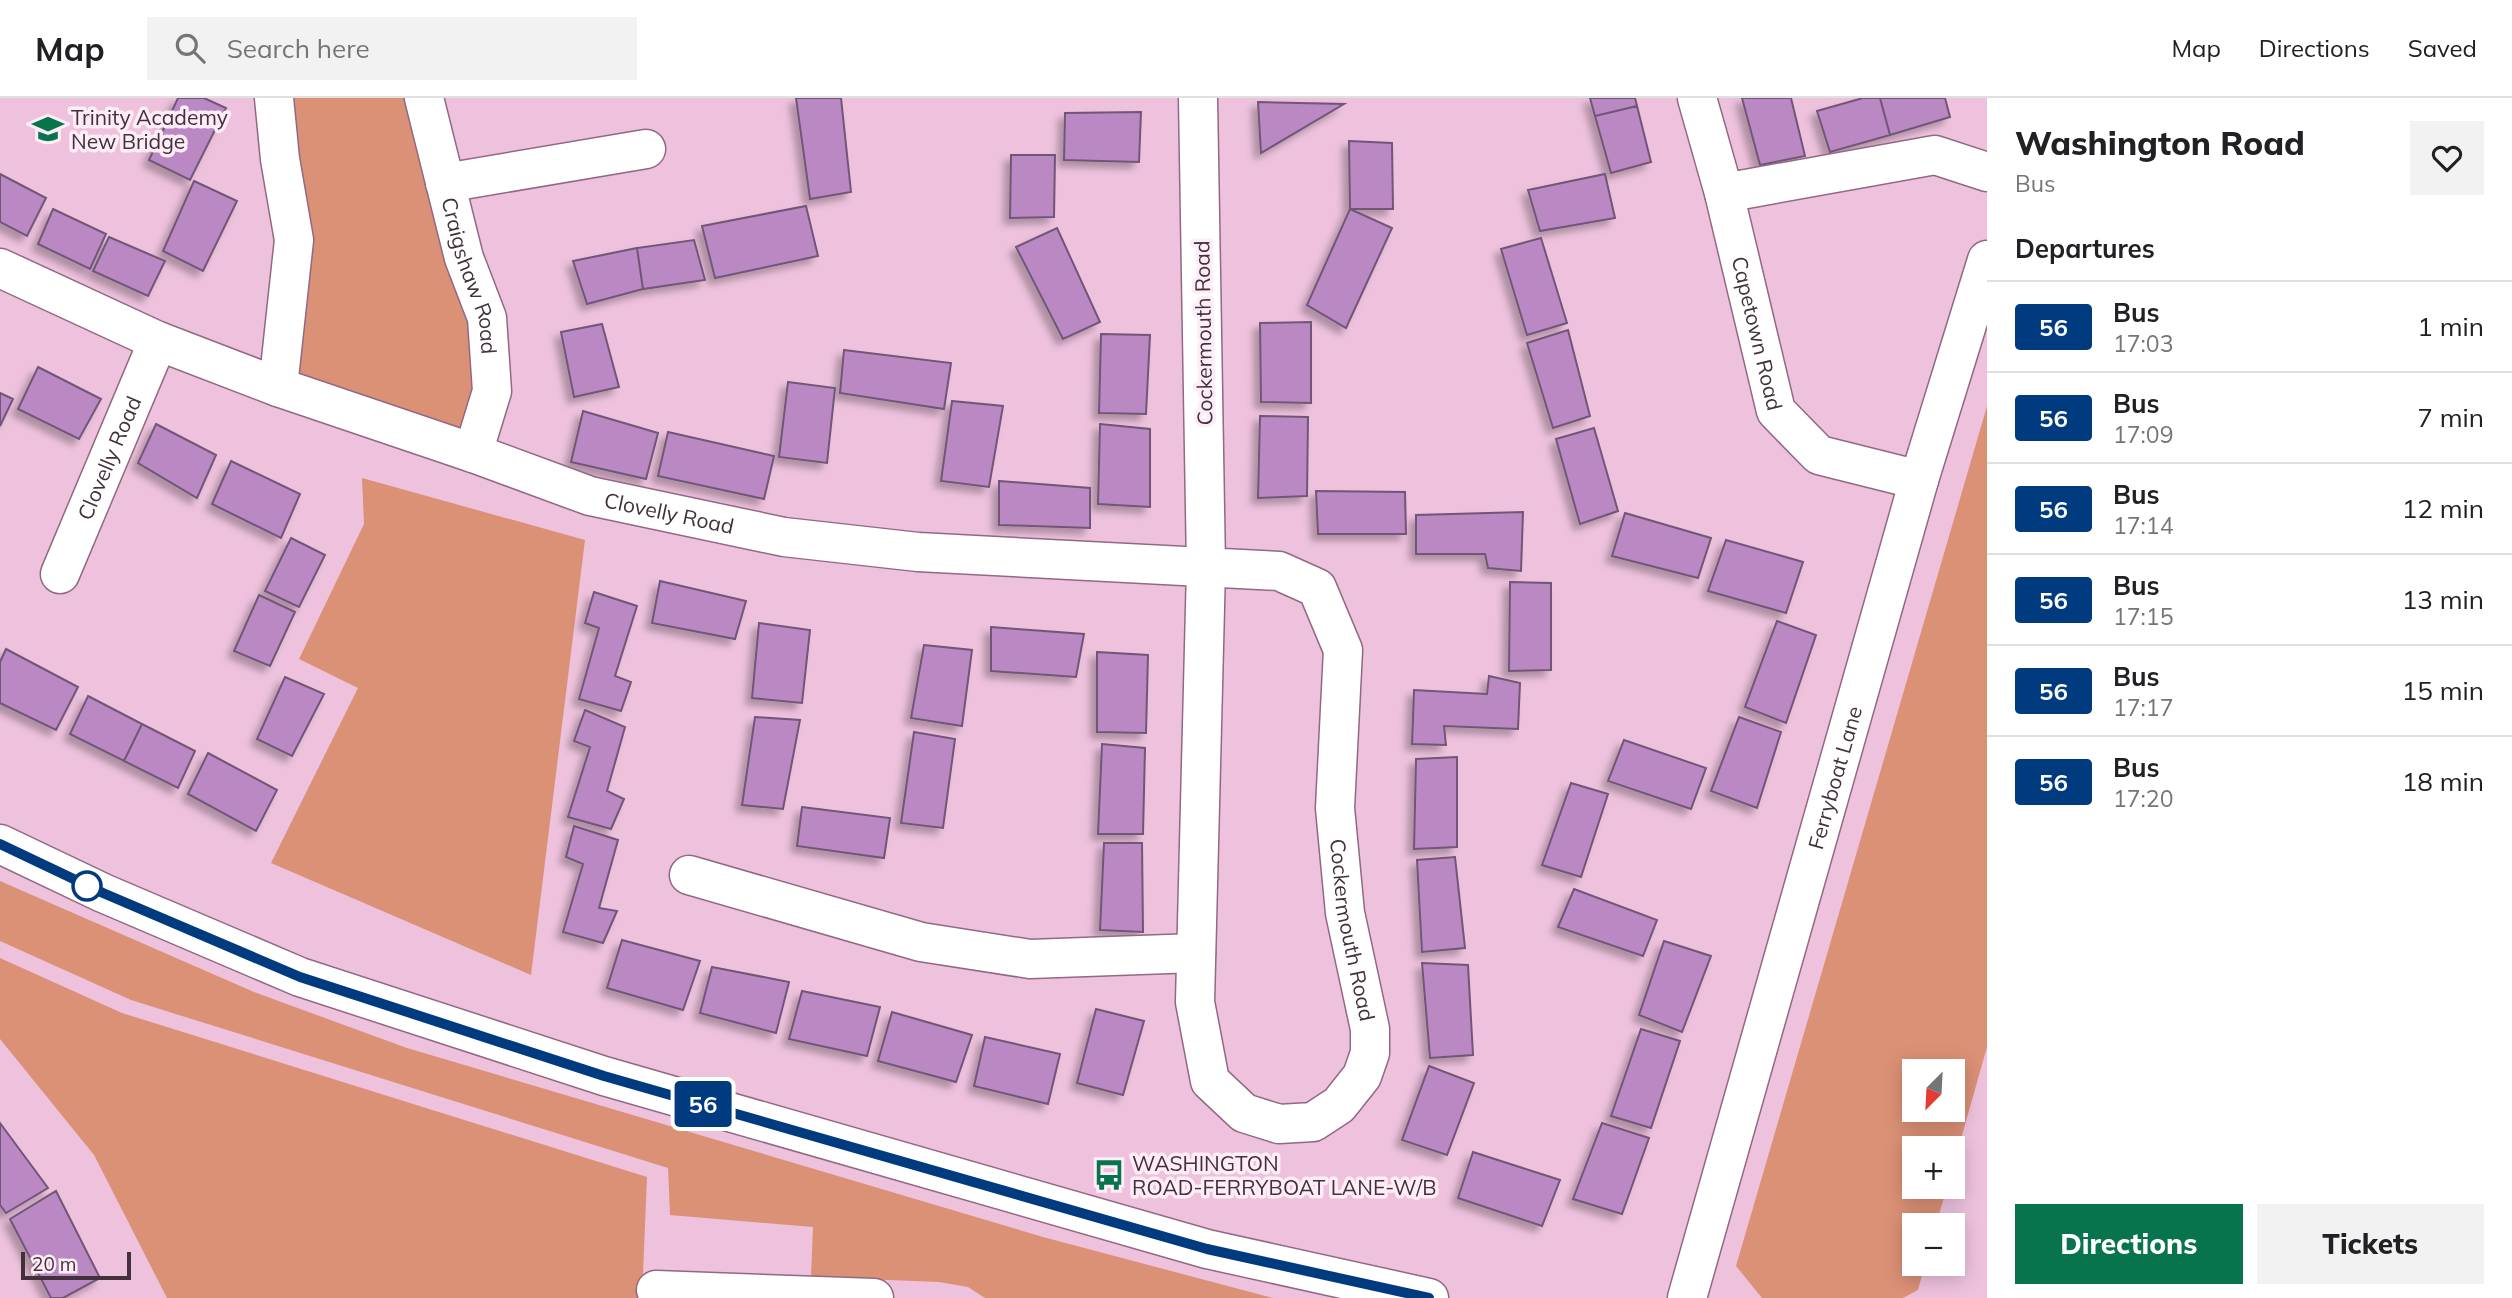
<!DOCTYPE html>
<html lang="en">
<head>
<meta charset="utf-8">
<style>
  body { margin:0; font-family:Mulish,sans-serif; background:#f2f2f2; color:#202124; height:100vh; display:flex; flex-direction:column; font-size:26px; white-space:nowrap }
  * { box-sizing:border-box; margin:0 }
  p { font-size:23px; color:#757577 }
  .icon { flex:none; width:38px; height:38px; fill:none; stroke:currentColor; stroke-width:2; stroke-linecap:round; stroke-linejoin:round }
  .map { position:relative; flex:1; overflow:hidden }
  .panel { display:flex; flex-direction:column; background:#fff; width:525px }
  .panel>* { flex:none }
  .badge { padding:0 14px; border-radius:5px; font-size:24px; line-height:46px }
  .needle { width:46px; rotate:204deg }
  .buttons { position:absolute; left:1902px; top:961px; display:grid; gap:14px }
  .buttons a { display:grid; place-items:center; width:63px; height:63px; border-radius:0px; background:#fff; box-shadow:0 4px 18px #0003; font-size:35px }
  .scale { position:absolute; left:21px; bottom:18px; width:110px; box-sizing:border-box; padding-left:7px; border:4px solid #42313c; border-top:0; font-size:19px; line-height:24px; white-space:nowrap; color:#42313c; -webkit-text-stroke:5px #feecf7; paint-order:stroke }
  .map>.badge { position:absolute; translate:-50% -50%; box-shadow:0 0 0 4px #fff }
  h2 { padding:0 28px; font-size:26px; line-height:63px }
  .round { display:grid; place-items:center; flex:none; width:74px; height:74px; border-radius:0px; background:#f2f2f2 }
  .head { display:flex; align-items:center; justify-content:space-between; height:119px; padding:0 28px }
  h1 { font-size:33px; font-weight:800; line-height:52px }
  .primary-button { display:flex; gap:14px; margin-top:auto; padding:14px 28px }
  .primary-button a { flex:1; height:80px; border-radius:0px; background:#08744d; color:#fff; font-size:28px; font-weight:800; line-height:80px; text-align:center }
  .primary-button a+a { background:#f2f2f2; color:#202124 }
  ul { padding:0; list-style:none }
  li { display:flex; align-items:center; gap:21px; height:91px; padding:0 28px; border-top:2px solid #e0e0e0 }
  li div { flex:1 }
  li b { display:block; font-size:26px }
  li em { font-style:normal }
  li .badge { min-width:77px; font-weight:700; text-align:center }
  header { display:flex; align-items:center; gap:42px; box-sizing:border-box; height:98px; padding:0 35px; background:#fff; border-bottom:2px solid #e0e0e0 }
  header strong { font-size:33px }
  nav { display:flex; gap:38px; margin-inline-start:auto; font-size:24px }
  .search { width:490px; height:63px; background:#f2f2f2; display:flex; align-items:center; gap:18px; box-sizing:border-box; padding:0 24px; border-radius:0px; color:#757577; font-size:26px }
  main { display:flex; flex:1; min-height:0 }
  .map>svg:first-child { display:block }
</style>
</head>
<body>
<header>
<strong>Map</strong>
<div class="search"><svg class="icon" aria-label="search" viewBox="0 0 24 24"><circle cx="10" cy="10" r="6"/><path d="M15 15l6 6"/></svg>Search here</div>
<nav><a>Map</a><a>Directions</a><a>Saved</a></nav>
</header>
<main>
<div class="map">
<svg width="1987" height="1200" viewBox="0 0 1987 1200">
  <defs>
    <filter id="shadow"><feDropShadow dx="-6" dy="6" stdDeviation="3.5" flood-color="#0004"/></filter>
  </defs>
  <rect width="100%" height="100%" fill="#eec2dd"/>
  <path fill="#db9176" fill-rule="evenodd" d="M 274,0 L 424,0 L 487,220 L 473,355 L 278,289 Z
    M 1987,308 L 1987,949 L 1953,1069 L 1953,1050 L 1914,1050 L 1914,1088 L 1947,1089 L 1936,1127 L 1914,1127 L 1914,1166 L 1925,1166 L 1918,1192 L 1903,1200 L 1762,1200 L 1736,1168 ZM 1953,973 L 1953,1012 L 1914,1012 L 1914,973 Z
    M 362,380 L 585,442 L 531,877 L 271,765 L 358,590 L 299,561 L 364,426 Z
    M 0,783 L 254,894 L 407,950 L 1043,1139 L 1273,1200 L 985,1200 L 968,1189 L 939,1184 L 811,1179 L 813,1129 L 670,1117 L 668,1070 L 131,902 L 0,843 Z
    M 0,860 L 122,915 L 647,1079 L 642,1200 L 167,1200 L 94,1057 L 0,941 Z"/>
  <path fill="#ba88c3" stroke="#715677" stroke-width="2" filter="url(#shadow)" d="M 178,0 L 204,0 L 226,10 L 190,82 L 149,62 Z
    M 796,0 L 841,0 L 851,94 L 810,101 Z
    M 1590,0 L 1635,0 L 1637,8 L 1595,18 Z
    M 1742,0 L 1791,0 L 1805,58 L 1760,67 Z
    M 1863,0 L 1880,0 L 1890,37 L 1830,54 L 1817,13 Z
    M 1880,0 L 1945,0 L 1950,19 L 1890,37 Z
    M 1258,4 L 1344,6 L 1261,55 Z
    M 1637,8 L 1651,64 L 1611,75 L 1595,18 Z
    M 1141,14 L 1139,64 L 1064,62 L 1065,15 Z
    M 1349,43 L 1392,45 L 1393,111 L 1350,111 Z
    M 1011,57 L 1055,57 L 1054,119 L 1010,120 Z
    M 0,76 L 46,100 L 27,138 L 0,124 Z
    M 1605,76 L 1615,120 L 1540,133 L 1528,92 Z
    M 194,83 L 237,103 L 203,173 L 163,153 Z
    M 806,108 L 818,158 L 715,180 L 702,128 Z
    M 53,111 L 106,136 L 90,171 L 38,146 Z
    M 1350,111 L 1392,130 L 1346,230 L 1307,207 Z
    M 1057,130 L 1100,224 L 1063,241 L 1016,149 Z
    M 109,139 L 165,163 L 148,198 L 93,173 Z
    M 1541,140 L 1567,225 L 1527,237 L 1501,151 Z
    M 694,142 L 705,182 L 643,191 L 637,150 Z
    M 637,150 L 643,191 L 587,206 L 573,163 Z
    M 1311,224 L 1311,305 L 1261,304 L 1260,225 Z
    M 602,226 L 619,289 L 574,299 L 561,234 Z
    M 1568,232 L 1590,318 L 1553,330 L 1527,245 Z
    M 1101,236 L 1150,237 L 1146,316 L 1099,315 Z
    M 844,252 L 951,265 L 944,311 L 840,295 Z
    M 38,269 L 101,301 L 79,341 L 18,311 Z
    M 788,284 L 835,290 L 827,365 L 779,359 Z
    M 0,295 L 13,301 L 0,328 Z
    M 952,303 L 1003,308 L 989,389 L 941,383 Z
    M 583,313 L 658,335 L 646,381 L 571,364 Z
    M 1260,318 L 1308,319 L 1307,398 L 1258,400 Z
    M 156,326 L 216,357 L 197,400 L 138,365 Z
    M 1100,326 L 1150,331 L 1150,409 L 1098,406 Z
    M 1594,330 L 1618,413 L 1580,426 L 1556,341 Z
    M 668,334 L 774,358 L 764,401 L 658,378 Z
    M 231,363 L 300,396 L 281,440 L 212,406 Z
    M 999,383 L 1090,390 L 1090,430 L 999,427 Z
    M 1316,393 L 1405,394 L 1406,436 L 1318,436 Z
    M 1523,414 L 1521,473 L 1488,470 L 1485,456 L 1416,456 L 1416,417 Z
    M 1625,415 L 1711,440 L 1698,480 L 1612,458 Z
    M 291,440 L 325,457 L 299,509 L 265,493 Z
    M 1726,442 L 1803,464 L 1786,515 L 1708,493 Z
    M 660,483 L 746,503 L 735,541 L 652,525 Z
    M 1510,484 L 1551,485 L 1551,572 L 1509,573 Z
    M 594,494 L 637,508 L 615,578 L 631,584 L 621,613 L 579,601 L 599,530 L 585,525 Z
    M 259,497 L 295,514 L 270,568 L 234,553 Z
    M 1777,523 L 1816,537 L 1786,625 L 1745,609 Z
    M 759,525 L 810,532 L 802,605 L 752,600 Z
    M 991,529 L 1084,536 L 1076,579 L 991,573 Z
    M 924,547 L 972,552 L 962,628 L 911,620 Z
    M 6,551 L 78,589 L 56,632 L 0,605 L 0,564 Z
    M 1097,554 L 1148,557 L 1146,635 L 1097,634 Z
    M 1489,578 L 1520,585 L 1518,631 L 1444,628 L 1446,647 L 1412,646 L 1414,592 L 1487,596 Z
    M 285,579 L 324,596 L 292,658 L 257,641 Z
    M 88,598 L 142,626 L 124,663 L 70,636 Z
    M 585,612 L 625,629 L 607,693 L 624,701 L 611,731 L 568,719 L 590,649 L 574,643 Z
    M 755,619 L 800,622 L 783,711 L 742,707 Z
    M 1739,619 L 1781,634 L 1757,710 L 1711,693 Z
    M 142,626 L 195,653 L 178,690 L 124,663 Z
    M 914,634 L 955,641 L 943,730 L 901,725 Z
    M 1624,642 L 1706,670 L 1691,711 L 1608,683 Z
    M 1102,646 L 1145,650 L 1143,736 L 1098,736 Z
    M 208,655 L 277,692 L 256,733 L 188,696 Z
    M 1457,659 L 1457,749 L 1414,751 L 1416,661 Z
    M 1571,685 L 1608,696 L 1581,779 L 1542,767 Z
    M 802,709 L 890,720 L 884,760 L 797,748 Z
    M 574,728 L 618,742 L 599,810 L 617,813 L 603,845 L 563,834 L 583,766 L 566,759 Z
    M 1104,745 L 1142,745 L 1143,834 L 1100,832 Z
    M 1455,759 L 1465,850 L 1422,854 L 1417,762 Z
    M 1574,791 L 1657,822 L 1643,858 L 1558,829 Z
    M 622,842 L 700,863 L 683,912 L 607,890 Z
    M 1664,843 L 1711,858 L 1682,934 L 1639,917 Z
    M 1422,865 L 1468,867 L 1473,957 L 1430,960 Z
    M 712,869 L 789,884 L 776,935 L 700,915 Z
    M 802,893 L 880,909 L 867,958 L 789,941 Z
    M 1096,911 L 1144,923 L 1123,997 L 1077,985 Z
    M 892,914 L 972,937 L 956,984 L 878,963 Z
    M 1641,931 L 1680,943 L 1651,1030 L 1611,1018 Z
    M 985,939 L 1060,956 L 1048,1006 L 974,988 Z
    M 1429,968 L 1474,985 L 1447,1057 L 1402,1042 Z
    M 0,1025 L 48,1090 L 6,1115 L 0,1107 Z
    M 1602,1025 L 1649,1040 L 1622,1116 L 1573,1101 Z
    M 1473,1054 L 1560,1082 L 1542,1128 L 1458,1100 Z
    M 56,1093 L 100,1180 L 63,1200 L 51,1200 L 10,1121 Z"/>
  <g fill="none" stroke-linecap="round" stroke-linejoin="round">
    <defs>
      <g id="minor">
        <path d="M 274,0 L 280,61 L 294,142 L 278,289"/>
        <path id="s1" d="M 424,0 L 464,160 L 487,220 L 492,293 L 473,355"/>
        <path id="s2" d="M 1697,0 L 1724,95 L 1776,313 L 1819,357 L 1919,382"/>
        <path d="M 445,85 L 646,51"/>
        <path d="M 1724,95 L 1935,57 L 1987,74"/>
        <path id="s3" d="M 0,170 L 158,243 L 278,289 L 473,355 L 590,398 L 784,439 L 918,454 L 1279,473 L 1317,490 L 1343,552 L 1335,710 L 1345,815 L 1370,931 L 1370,955 L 1362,978 L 1339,1007 L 1313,1024 L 1279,1026 L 1244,1015 L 1210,983 L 1195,904 L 1206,470 L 1198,0"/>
        <path id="s4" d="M 60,476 L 158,243"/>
        <path d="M 0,746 L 103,795 L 300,879 L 604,978 L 1207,1151 L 1429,1200"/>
        <path d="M 689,777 L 921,844 L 1030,861 L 1196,855"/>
        <path d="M 656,1192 L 874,1200"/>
        <path id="s5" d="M 1687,1200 L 1919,382 L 1987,162"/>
      </g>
    </defs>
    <use href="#minor" stroke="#916982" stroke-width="41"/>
    <use href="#minor" stroke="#fff" stroke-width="38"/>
  </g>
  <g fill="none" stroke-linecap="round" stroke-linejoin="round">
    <defs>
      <path id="line" d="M 0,746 L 103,795 L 300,879 L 604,978 L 1207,1151 L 1429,1200"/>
    </defs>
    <use href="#line" stroke="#fff" stroke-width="16"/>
    <use href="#line" stroke="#003b80" stroke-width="10"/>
  </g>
  <defs>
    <symbol id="school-bare" viewBox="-9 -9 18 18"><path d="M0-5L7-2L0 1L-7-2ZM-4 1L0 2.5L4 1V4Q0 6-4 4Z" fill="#08744d" stroke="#feecf7" stroke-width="2.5" paint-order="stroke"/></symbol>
    <symbol id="bus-bare" viewBox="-9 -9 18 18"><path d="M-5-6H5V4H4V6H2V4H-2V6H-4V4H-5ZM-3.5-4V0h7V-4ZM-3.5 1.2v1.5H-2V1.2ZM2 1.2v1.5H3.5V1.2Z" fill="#08744d" stroke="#feecf7" stroke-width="2.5" paint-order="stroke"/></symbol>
  </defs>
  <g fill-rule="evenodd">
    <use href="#school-bare" x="26" y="9" width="44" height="44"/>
    <use href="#bus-bare" x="1087" y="1055" width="44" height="44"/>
  </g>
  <circle fill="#fff" stroke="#003b80" stroke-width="3.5" cx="87" cy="788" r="14"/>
  <g text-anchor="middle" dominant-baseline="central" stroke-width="7" stroke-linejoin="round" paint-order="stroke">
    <g font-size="21" fill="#42313c" stroke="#feecf7" text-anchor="start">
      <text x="71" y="19">Trinity Academy<tspan x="71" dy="24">New Bridge</tspan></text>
      <text x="1132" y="1065">WASHINGTON<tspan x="1132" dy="24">ROAD-FERRYBOAT LANE-W/B</tspan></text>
    </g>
    <g font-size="21" fill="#42313c" stroke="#feecf7">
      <text stroke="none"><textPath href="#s1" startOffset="184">Craigshaw Road</textPath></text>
      <text transform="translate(1203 235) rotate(-91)">Cockermouth Road</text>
      <text stroke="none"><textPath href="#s2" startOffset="243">Capetown Road</textPath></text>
      <text stroke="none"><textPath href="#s4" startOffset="126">Clovelly Road</textPath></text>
      <text stroke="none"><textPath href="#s3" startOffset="714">Clovelly Road</textPath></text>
      <text stroke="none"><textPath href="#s5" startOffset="541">Ferryboat Lane</textPath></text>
      <text stroke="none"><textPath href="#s3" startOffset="1718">Cockermouth Road</textPath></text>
    </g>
  </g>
</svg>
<div class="buttons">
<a><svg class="needle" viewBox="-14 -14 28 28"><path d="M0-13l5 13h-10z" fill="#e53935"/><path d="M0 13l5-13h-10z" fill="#757577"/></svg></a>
<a>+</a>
<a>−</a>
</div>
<div class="scale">20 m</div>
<b class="badge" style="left:703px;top:1006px;background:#003b80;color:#fff">56</b>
</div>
<section class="panel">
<div class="head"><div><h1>Washington Road</h1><p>Bus</p></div><a class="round"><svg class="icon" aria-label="heart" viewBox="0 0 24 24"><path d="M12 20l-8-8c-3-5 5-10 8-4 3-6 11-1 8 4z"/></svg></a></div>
<h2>Departures</h2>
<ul>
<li><span class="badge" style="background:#003b80;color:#fff">56</span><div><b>Bus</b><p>17:03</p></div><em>1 min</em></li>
<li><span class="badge" style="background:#003b80;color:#fff">56</span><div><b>Bus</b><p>17:09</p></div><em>7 min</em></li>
<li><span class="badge" style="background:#003b80;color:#fff">56</span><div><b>Bus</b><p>17:14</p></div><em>12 min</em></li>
<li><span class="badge" style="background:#003b80;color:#fff">56</span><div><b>Bus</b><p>17:15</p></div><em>13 min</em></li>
<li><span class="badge" style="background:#003b80;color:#fff">56</span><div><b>Bus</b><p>17:17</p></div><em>15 min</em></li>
<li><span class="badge" style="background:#003b80;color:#fff">56</span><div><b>Bus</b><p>17:20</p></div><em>18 min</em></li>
</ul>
<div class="primary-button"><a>Directions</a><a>Tickets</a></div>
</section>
</main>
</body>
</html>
